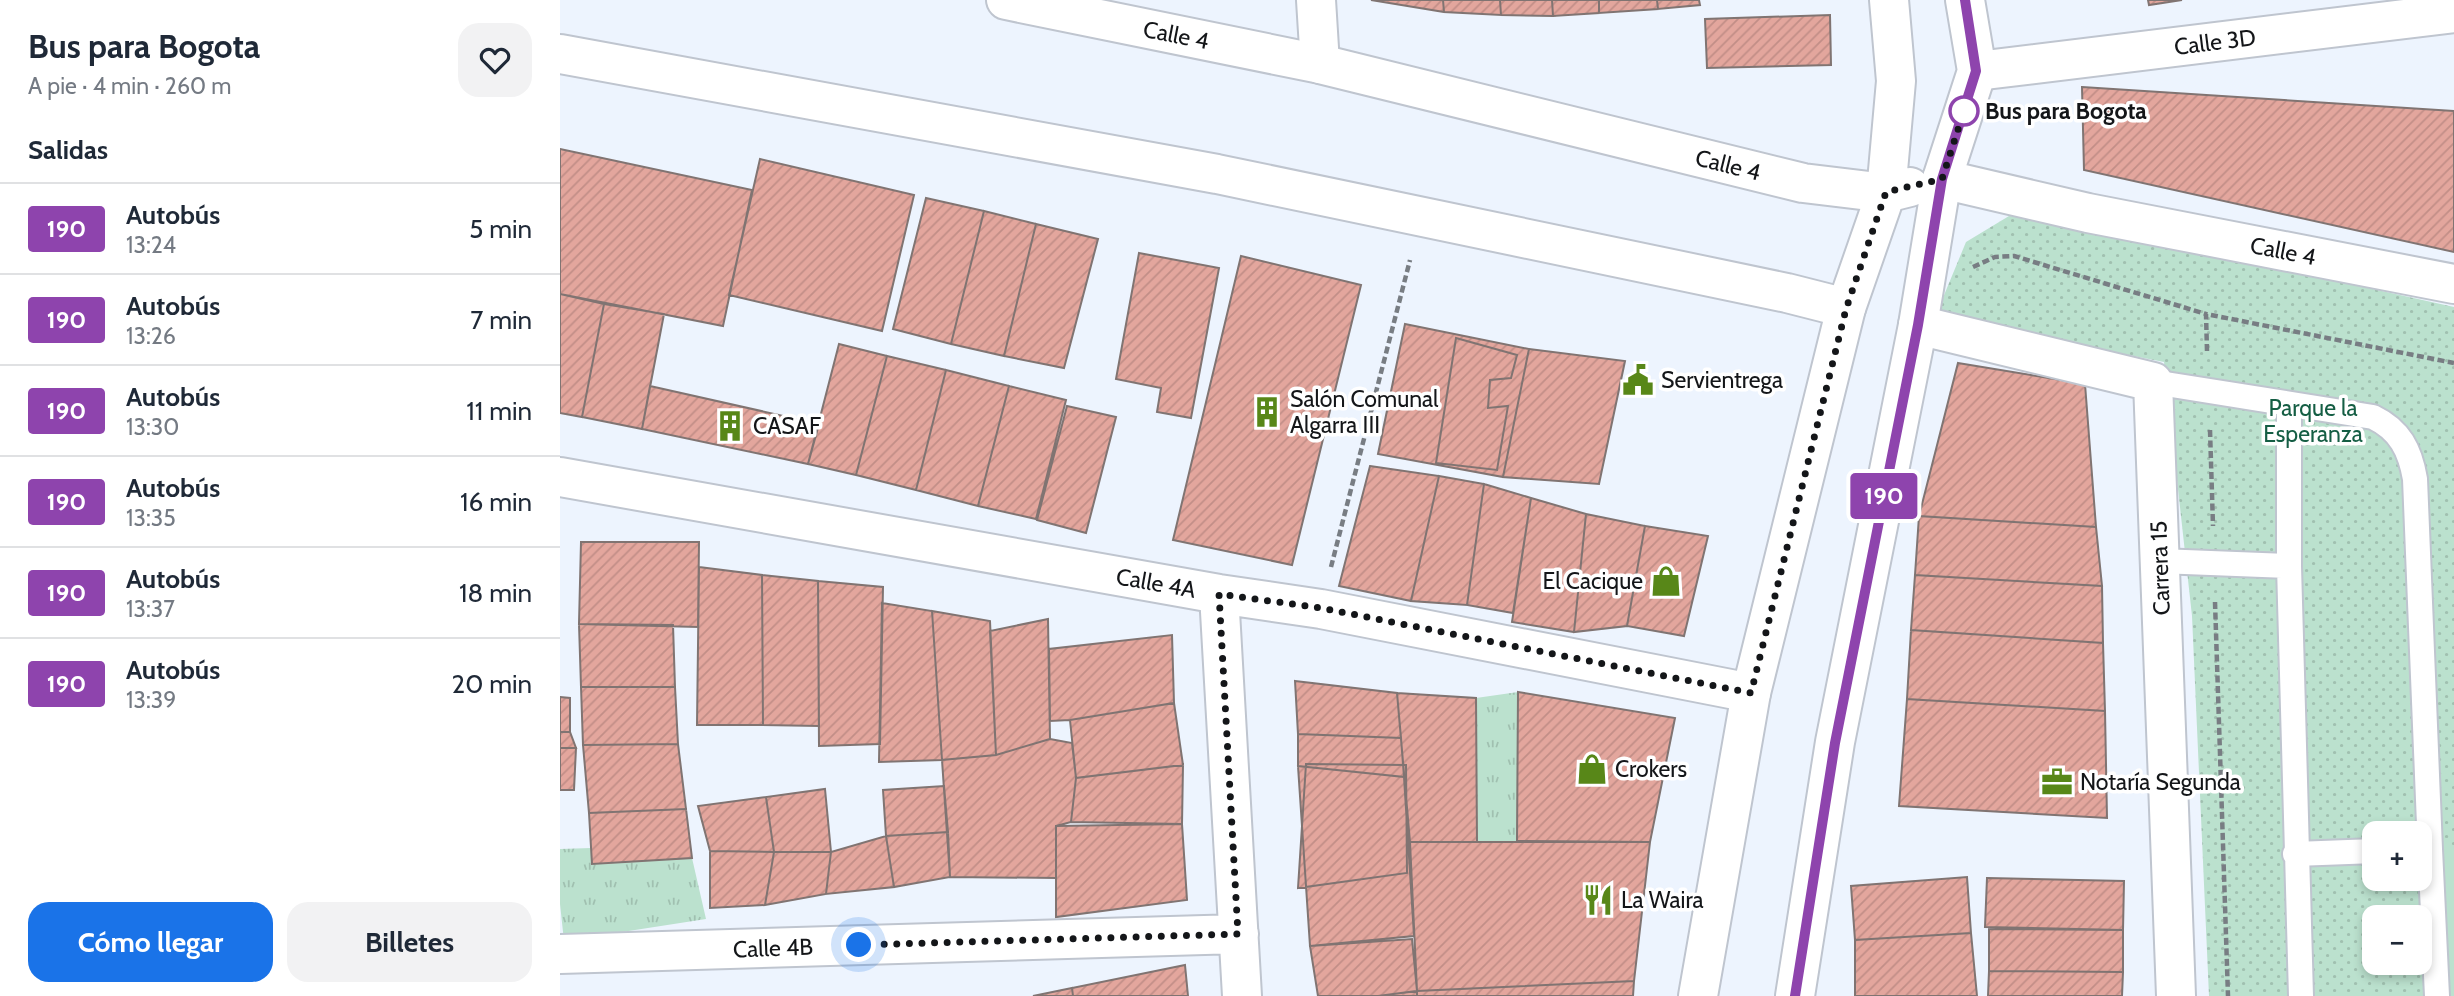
<!DOCTYPE html>
<html lang="es">
<head>
<meta charset="utf-8">
<style>
  body { margin:0; font-family:Cabin,sans-serif; background:#f2f2f3; color:#1f2937; height:100vh; display:flex; flex-direction:column; font-size:26px; white-space:nowrap }
  * { box-sizing:border-box; margin:0 }
  p { font-size:23px; color:#747a83 }
  .icon { flex:none; width:38px; height:38px; fill:none; stroke:currentColor; stroke-width:2; stroke-linecap:round; stroke-linejoin:round }
  .map { position:relative; flex:1; overflow:hidden }
  .panel { display:flex; flex-direction:column; background:#fff; width:560px }
  .panel>* { flex:none }
  .badge { padding:0 14px; border-radius:5px; font-size:24px; line-height:46px }
  .controls { position:absolute; left:1802px; top:821px; display:grid; gap:14px }
  .controls a { display:grid; place-items:center; width:70px; height:70px; border-radius:14px; background:#fff; box-shadow:0 4px 10px #0003; font-size:35px }
  .you { position:absolute; width:35px; height:35px; margin:-18px; border:5px solid #fff; border-radius:50%; background:#1a73e8; box-shadow:0 0 0 10px #1a73e833 }
  .map>.badge { position:absolute; translate:-50% -50%; box-shadow:0 0 0 4px #fff }
  h2 { padding:0 28px; font-size:26px; line-height:63px }
  .round { display:grid; place-items:center; flex:none; width:74px; height:74px; border-radius:21px; background:#f2f2f3 }
  .overview { display:flex; align-items:center; justify-content:space-between; height:119px; padding:0 28px }
  h1 { font-size:33px; font-weight:700; line-height:52px }
  .button { display:flex; gap:14px; margin-top:auto; padding:14px 28px }
  .button a { flex:1; height:80px; border-radius:21px; background:#1a73e8; color:#fff; font-size:28px; font-weight:700; line-height:80px; text-align:center }
  .button a+a { background:#f2f2f3; color:#1f2937 }
  ul { padding:0; list-style:none }
  li { display:flex; align-items:center; gap:21px; height:91px; padding:0 28px; border-top:2px solid #e0e1e3 }
  li div { flex:1 }
  li b { display:block; font-size:26px }
  li em { font-style:normal }
  li .badge { min-width:77px; font-weight:700; text-align:center }
  main { display:flex; flex:1; min-height:0 }
  .map>svg:first-child { display:block }
</style>
</head>
<body>
<main>
<section class="panel">
<div class="overview"><div><h1>Bus para Bogota</h1><p>A pie · 4 min · 260 m</p></div><a class="round"><svg class="icon" aria-label="heart" viewBox="0 0 24 24"><path d="M12 20l-8-8c-3-5 5-10 8-4 3-6 11-1 8 4z"/></svg></a></div>
<h2>Salidas</h2>
<ul>
<li><span class="badge" style="background:#8e44ad;color:#fff">190</span><div><b>Autobús</b><p>13:24</p></div><em>5 min</em></li>
<li><span class="badge" style="background:#8e44ad;color:#fff">190</span><div><b>Autobús</b><p>13:26</p></div><em>7 min</em></li>
<li><span class="badge" style="background:#8e44ad;color:#fff">190</span><div><b>Autobús</b><p>13:30</p></div><em>11 min</em></li>
<li><span class="badge" style="background:#8e44ad;color:#fff">190</span><div><b>Autobús</b><p>13:35</p></div><em>16 min</em></li>
<li><span class="badge" style="background:#8e44ad;color:#fff">190</span><div><b>Autobús</b><p>13:37</p></div><em>18 min</em></li>
<li><span class="badge" style="background:#8e44ad;color:#fff">190</span><div><b>Autobús</b><p>13:39</p></div><em>20 min</em></li>
</ul>
<div class="button"><a>Cómo llegar</a><a>Billetes</a></div>
</section>
<div class="map">
<svg width="1894" height="996" viewBox="0 0 1894 996">
  <defs>
    <pattern id="grass-tufts" width="24" height="20" patternUnits="userSpaceOnUse" patternTransform="scale(1.75)"><rect width="24" height="20" fill="#bbe1ce"/><path d="M3 7l-1-3M5 7V3M7 7l1-3M15 17l-1-3M17 17v-4M19 17l1-3" fill="none" stroke="#a0c0b0"/></pattern>
    <pattern id="park-dots" width="8" height="8" patternUnits="userSpaceOnUse" patternTransform="scale(1.75)"><rect width="8" height="8" fill="#bbe1ce"/><path d="M2 2h.1M6 6h.1" fill="none" stroke="#a0c0b0" stroke-width="1.8" stroke-linecap="round"/></pattern>
    <pattern id="building-hatch" width="6" height="6" patternUnits="userSpaceOnUse" patternTransform="scale(1.75)"><rect width="6" height="6" fill="#e3a69d"/><path d="M-1 1l2-2M0 6l6-6M5 7l2-2" fill="none" stroke="#c28e87"/></pattern>
  </defs>
  <rect width="100%" height="100%" fill="#edf4fe"/>
  <path fill="url(#grass-tufts)" d="M 958,692 L 957,841 L 917,842 L 916,698 Z
    M 31,848 L 32,864 L 132,858 L 146,919 L 4,941 L 0,904 L 0,849 Z"/>
  <path fill="url(#park-dots)" fill-rule="evenodd" d="M 1449,216 L 1492,218 L 1894,307 L 1894,996 L 1649,996 L 1632,616 L 1604,362 L 1375,317 L 1406,242 ZM 1815,833 L 1860,833 L 1860,878 L 1815,878 ZM 1815,917 L 1860,917 L 1860,962 L 1815,962 Z"/>
  <path fill="#bbe1ce" d="M 1870,849 L 1894,849 L 1894,996 L 1877,996 Z"/>
  <path fill="url(#building-hatch)" stroke="#807472" stroke-width="2" d="M 811,0 L 883,0 L 884,12 Z
    M 883,0 L 940,0 L 941,15 L 884,12 Z
    M 940,0 L 992,0 L 993,16 L 941,15 Z
    M 992,0 L 1039,0 L 1039,13 L 993,16 Z
    M 1039,0 L 1097,0 L 1098,9 L 1039,13 Z
    M 1097,0 L 1139,0 L 1140,5 L 1098,9 Z
    M 1588,0 L 1622,0 L 1589,5 Z
    M 1270,15 L 1271,65 L 1147,68 L 1145,19 Z
    M 1522,87 L 1894,111 L 1894,252 L 1524,170 Z
    M 0,149 L 192,190 L 163,326 L 0,294 Z
    M 200,159 L 354,195 L 322,331 L 169,295 Z
    M 366,198 L 424,211 L 391,344 L 333,329 Z
    M 424,211 L 476,224 L 444,356 L 391,344 Z
    M 476,224 L 538,239 L 504,368 L 444,356 Z
    M 579,253 L 659,268 L 631,418 L 597,412 L 601,388 L 556,379 Z
    M 681,256 L 801,285 L 732,565 L 613,540 Z
    M 0,294 L 44,304 L 22,417 L 0,413 Z
    M 44,304 L 104,314 L 82,429 L 22,417 Z
    M 845,324 L 969,349 L 943,477 L 818,454 Z
    M 896,338 L 957,355 L 951,378 L 930,380 L 928,408 L 948,406 L 937,470 L 876,463 Z
    M 279,344 L 327,356 L 296,475 L 248,464 Z
    M 969,349 L 1065,361 L 1039,484 L 943,477 Z
    M 327,356 L 386,370 L 356,490 L 296,475 Z
    M 1398,363 L 1525,384 L 1536,527 L 1359,516 Z
    M 386,370 L 449,386 L 418,506 L 356,490 Z
    M 90,386 L 259,424 L 248,464 L 82,429 Z
    M 449,386 L 506,400 L 476,519 L 418,506 Z
    M 507,406 L 556,417 L 526,533 L 477,520 Z
    M 810,466 L 879,476 L 851,601 L 779,586 Z
    M 879,476 L 924,484 L 907,605 L 851,601 Z
    M 924,484 L 971,498 L 953,613 L 907,605 Z
    M 971,498 L 1026,514 L 1014,632 L 952,622 Z
    M 1026,514 L 1085,526 L 1067,626 L 1014,632 Z
    M 1359,516 L 1536,527 L 1542,586 L 1355,575 Z
    M 1085,526 L 1148,536 L 1124,636 L 1067,626 Z
    M 21,542 L 139,542 L 138,627 L 19,624 Z
    M 139,567 L 202,575 L 203,725 L 137,725 Z
    M 202,575 L 258,581 L 259,726 L 203,725 Z
    M 1355,575 L 1542,586 L 1543,643 L 1351,630 Z
    M 258,581 L 323,587 L 320,744 L 259,746 Z
    M 322,603 L 372,611 L 382,760 L 319,762 Z
    M 372,611 L 430,621 L 436,755 L 382,760 Z
    M 488,619 L 490,739 L 436,755 L 430,631 Z
    M 19,624 L 113,625 L 115,687 L 21,687 Z
    M 1351,630 L 1543,643 L 1545,711 L 1347,699 Z
    M 612,635 L 614,703 L 510,720 L 490,721 L 489,649 Z
    M 735,681 L 837,693 L 841,738 L 738,734 Z
    M 21,687 L 115,687 L 118,744 L 23,745 Z
    M 958,692 L 1115,718 L 1090,842 L 957,841 Z
    M 837,693 L 916,698 L 917,842 L 850,842 Z
    M 0,697 L 10,698 L 10,732 L 0,732 Z
    M 1347,699 L 1545,711 L 1547,818 L 1339,806 Z
    M 614,703 L 623,765 L 516,778 L 510,720 Z
    M 0,732 L 10,732 L 16,748 L 0,748 Z
    M 738,734 L 841,738 L 844,777 L 738,766 Z
    M 490,739 L 512,743 L 516,778 L 511,822 L 496,826 L 496,878 L 390,877 L 382,760 L 436,755 Z
    M 118,744 L 126,809 L 29,813 L 23,745 Z
    M 0,748 L 16,748 L 14,790 L 0,790 Z
    M 746,764 L 846,765 L 847,873 L 738,888 Z
    M 623,765 L 622,824 L 511,822 L 516,778 Z
    M 738,766 L 844,777 L 854,936 L 750,946 Z
    M 384,786 L 388,832 L 326,836 L 323,790 Z
    M 265,789 L 271,852 L 214,852 L 206,797 Z
    M 206,797 L 214,852 L 150,851 L 138,806 Z
    M 126,809 L 132,858 L 32,864 L 29,813 Z
    M 622,824 L 627,900 L 496,917 L 496,826 Z
    M 388,832 L 390,877 L 334,887 L 326,836 Z
    M 326,836 L 334,887 L 266,894 L 271,852 Z
    M 850,842 L 1090,842 L 1074,981 L 857,991 Z
    M 150,851 L 214,852 L 205,905 L 150,908 Z
    M 214,852 L 271,852 L 266,894 L 205,905 Z
    M 1407,877 L 1411,933 L 1295,940 L 1291,886 Z
    M 1427,878 L 1564,881 L 1563,930 L 1425,927 Z
    M 1429,929 L 1563,930 L 1563,972 L 1429,971 Z
    M 1411,933 L 1417,996 L 1295,996 L 1295,940 Z
    M 852,939 L 857,991 L 818,996 L 758,996 L 750,946 Z
    M 625,965 L 628,996 L 513,996 L 512,988 Z
    M 1429,971 L 1563,972 L 1562,996 L 1428,996 Z
    M 1074,981 L 1073,996 L 857,996 L 857,991 Z
    M 512,988 L 513,996 L 473,996 Z
    M 857,991 L 857,996 L 818,996 Z"/>
  <g fill="none" stroke-linecap="round" stroke-linejoin="round">
    <defs>
      <path id="service" d="M 1593,382 L 1813,417 C 1840,430 1850,450 1855,479 L 1870,849 L 1860,850
        M 1729,404 L 1729,566 L 1741,996
        M 1599,561 L 1729,566
        M 1870,849 L 1877,996
        M 1735,854 L 1815,851"/>
      <path id="minor" d="M 756,0 L 760,64
        M 0,54 L 657,174 L 1227,293 L 1286,308
        M 1417,71 L 1894,13
        M 1382,179 L 1528,213 L 1894,284
        M 1358,325 L 1593,382 L 1616,996
        M 0,477 L 659,594 L 761,609 L 1191,693
        M 659,594 L 682,996
        M 0,954 L 679,934"/>
      <path id="secondary" d="M 446,0 L 760,64 L 1243,183 L 1326,193 L 1350,187
        M 1138,996 L 1191,693 L 1286,308 L 1326,193 L 1336,81 L 1329,0
        M 1235,996 L 1275,742 L 1358,325 L 1382,179 L 1417,71 L 1405,0"/>
    </defs>
    <use href="#service" stroke="#bfc5cf" stroke-width="28"/>
    <use href="#minor" stroke="#bfc5cf" stroke-width="42"/>
    <use href="#secondary" stroke="#bfc5cf" stroke-width="42"/>
    <path stroke="#787d83" stroke-width="4.5" stroke-dasharray="7 3.5" stroke-linecap="butt" d="M 1413,267 L 1435,257 L 1454,256 L 1646,314
      M 1647,351 L 1646,314 L 1894,363
      M 1650,430 L 1653,526
      M 771,567 L 850,260
      M 1655,602 L 1668,996"/>
    <use href="#service" stroke="#fff" stroke-width="24"/>
    <use href="#minor" stroke="#fff" stroke-width="38"/>
    <use href="#secondary" stroke="#fff" stroke-width="38"/>
  </g>
  <g fill="none" stroke-linecap="round" stroke-linejoin="round">
    <defs>
      <path id="line" d="M 1235,996 L 1275,743 L 1358,325 L 1382,179 L 1416,71 L 1405,0"/>
    </defs>
    <use href="#line" stroke="#fff" stroke-width="16"/>
    <use href="#line" stroke="#8e44ad" stroke-width="10"/>
    <path stroke="#141619" stroke-width="7" stroke-dasharray="0 12.6" d="M 299,945 L 678,934 L 659,594 L 761,608 L 1191,693 L 1286,309 L 1326,192 L 1382,179 L 1404,111"/>
  </g>
  <defs>
    <symbol id="civic-bare" viewBox="-9 -9 18 18"><path d="M-.6-6.5H3V-4.5H.6V-3L4-1V1h2V6H-6V1h2V-1L-.6-3ZM-1.2 2.5V6h2.4V2.5Z" fill="#588718" stroke="#fff" stroke-width="2.5" paint-order="stroke"/></symbol>
    <symbol id="building-bare" viewBox="-9 -9 18 18"><path d="M-4-6H4V6H1V3H-1V6H-4ZM-2.5-4.3h1.7v1.8h-1.7ZM.8-4.3h1.7v1.8H.8ZM-2.5-1h1.7V.8h-1.7ZM.8-1h1.7V.8H.8Z" fill="#588718" stroke="#fff" stroke-width="2.5" paint-order="stroke"/></symbol>
    <symbol id="shop-bare" viewBox="-9 -9 18 18"><path d="M-5-2.5h2.3a2.7 3.5 0 0 1 5.4 0H5L5.5 6h-11ZM-1.5-2.5h3a1.5 2.3 0 0 0-3 0Z" fill="#588718" stroke="#fff" stroke-width="2.5" paint-order="stroke"/></symbol>
    <symbol id="office-bare" viewBox="-9 -9 18 18"><path d="M-6-3h4V-5.5h4V-3h4V5H-6ZM-1-4.5V-3h2v-1.5ZM-6 0V1H6V0Z" fill="#588718" stroke="#fff" stroke-width="2.5" paint-order="stroke"/></symbol>
    <symbol id="restaurant-bare" viewBox="-9 -9 18 18"><path d="M-5-6h1v4h1v-4h1v4h1v-4h1v5L-1.5 .5V6h-2V.5L-5-1ZM5-6V6H3V1.5H1.5Q1.5-4 5-6Z" fill="#588718" stroke="#fff" stroke-width="2.5" paint-order="stroke"/></symbol>
  </defs>
  <g fill-rule="evenodd">
    <use href="#civic-bare" x="1056" y="358" width="44" height="44"/>
    <use href="#building-bare" x="685" y="390" width="44" height="44"/>
    <use href="#building-bare" x="148" y="404" width="44" height="44"/>
    <use href="#shop-bare" x="1084" y="559" width="44" height="44"/>
    <use href="#shop-bare" x="1010" y="747" width="44" height="44"/>
    <use href="#office-bare" x="1475" y="760" width="44" height="44"/>
    <use href="#restaurant-bare" x="1016" y="878" width="44" height="44"/>
  </g>
  <circle fill="#fff" stroke="#8e44ad" stroke-width="3.5" cx="1404" cy="111" r="14"/>
  <g text-anchor="middle" dominant-baseline="central" stroke-width="7" stroke-linejoin="round" paint-order="stroke">
    <g font-size="23" fill="#141619" stroke="#fff">
      <text transform="translate(616 35) rotate(11)">Calle 4</text>
      <text transform="translate(1655 42) rotate(-7)">Calle 3D</text>
      <text transform="translate(1168 165) rotate(14)">Calle 4</text>
      <text transform="translate(1723 251) rotate(11)">Calle 4</text>
      <text transform="translate(1600 568) rotate(-92)">Carrera 15</text>
      <text transform="translate(596 583) rotate(10)">Calle 4A</text>
      <text transform="translate(213 948) rotate(-2)">Calle 4B</text>
    </g>
    <g font-size="23" font-weight="bold" fill="#141619" stroke="#fff" text-anchor="start">
      <text x="1425" y="111">Bus para Bogota</text>
    </g>
    <g font-size="23" fill="#141619" stroke="#fff" text-anchor="start">
      <text x="1101" y="380">Servientrega</text>
      <text x="730" y="399">Salón Comunal<tspan x="730" dy="26">Algarra III</tspan></text>
      <text x="193" y="426">CASAF</text>
      <text x="1083" y="581" text-anchor="end">El Cacique</text>
      <text x="1055" y="769">Crokers</text>
      <text x="1520" y="782">Notaría Segunda</text>
      <text x="1061" y="900">La Waira</text>
    </g>
    <g font-size="23" fill="#155e44" stroke="#fff">
      <text x="1753" y="408">Parque la<tspan x="1753" dy="26">Esperanza</tspan></text>
    </g>
  </g>
</svg>
<div class="controls">
<a>+</a>
<a>−</a>
</div>
<div class="you" style="left:299px;top:945px"></div>
<b class="badge" style="left:1324px;top:496px;background:#8e44ad;color:#fff">190</b>
</div>
</main>
</body>
</html>
